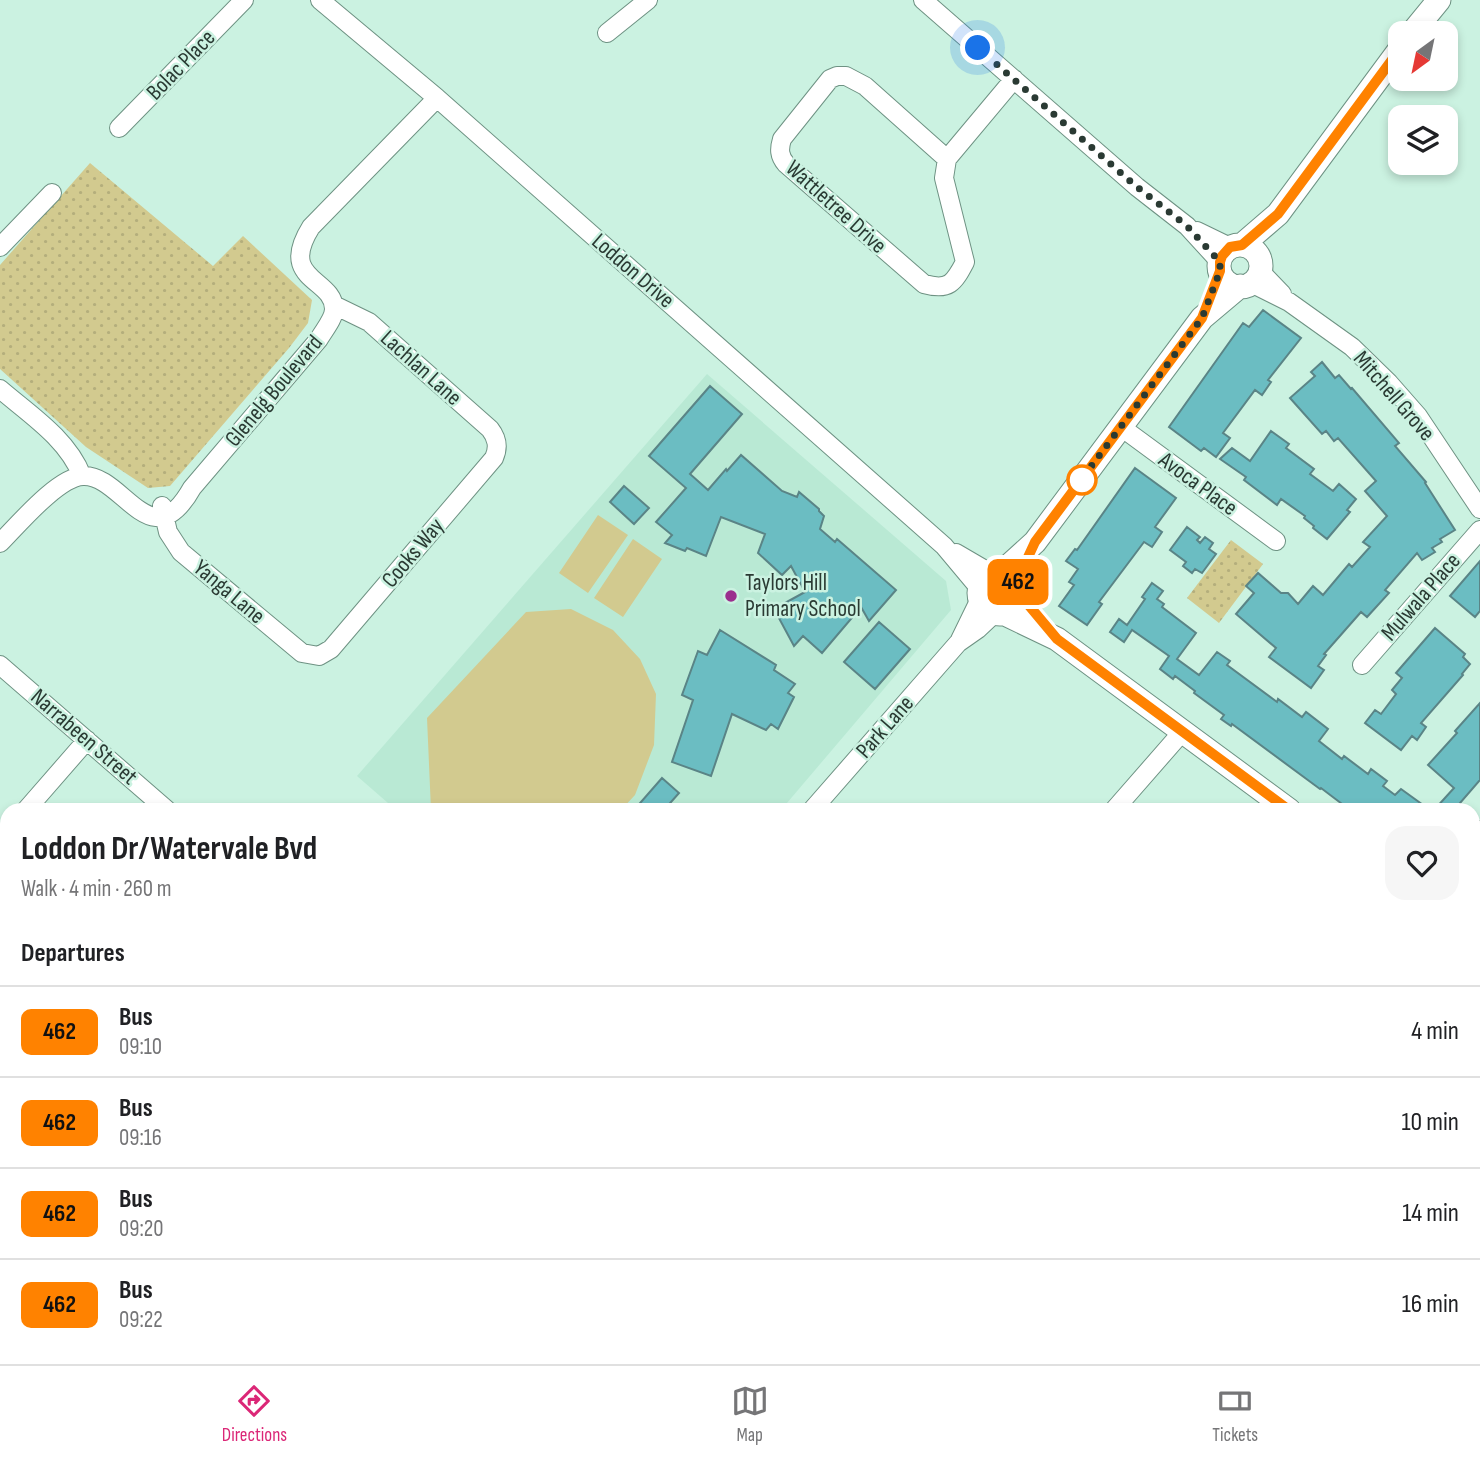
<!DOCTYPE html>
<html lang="en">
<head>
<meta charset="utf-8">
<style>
  body { margin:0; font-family:"Sofia Sans Condensed",sans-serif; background:#f6f6f6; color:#202124; height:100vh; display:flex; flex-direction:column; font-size:26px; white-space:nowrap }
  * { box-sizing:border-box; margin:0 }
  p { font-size:23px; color:#757577 }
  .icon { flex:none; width:38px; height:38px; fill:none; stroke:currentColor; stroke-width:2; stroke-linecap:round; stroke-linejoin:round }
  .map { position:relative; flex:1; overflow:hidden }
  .side { position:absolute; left:0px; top:803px; width:1480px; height:562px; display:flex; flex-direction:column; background:#fff; border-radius:21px 21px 0 0; box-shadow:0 4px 10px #0003 }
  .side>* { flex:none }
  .badge { padding:0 14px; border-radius:10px; font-size:24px; line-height:46px }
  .needle { width:46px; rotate:213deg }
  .buttons { position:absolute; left:1388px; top:21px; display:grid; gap:14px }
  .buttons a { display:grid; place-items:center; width:70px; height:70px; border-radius:14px; background:#fff; box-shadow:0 4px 10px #0003; font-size:35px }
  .you { position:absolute; width:35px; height:35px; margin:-18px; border:5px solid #fff; border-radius:50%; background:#1a73e8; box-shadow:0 0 0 10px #1a73e833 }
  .map>.badge { position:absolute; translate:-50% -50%; box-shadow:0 0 0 4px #fff }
  h2 { padding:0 21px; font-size:26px; line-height:63px }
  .round { display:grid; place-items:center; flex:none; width:74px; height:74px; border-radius:21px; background:#f6f6f6 }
  .head { display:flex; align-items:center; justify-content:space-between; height:119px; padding:0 21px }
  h1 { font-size:33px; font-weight:700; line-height:52px }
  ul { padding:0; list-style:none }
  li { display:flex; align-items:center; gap:21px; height:91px; padding:0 21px; border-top:2px solid #e0e0e0 }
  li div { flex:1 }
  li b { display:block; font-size:26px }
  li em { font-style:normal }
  li .badge { min-width:77px; font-weight:700; text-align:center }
  .tab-bar { display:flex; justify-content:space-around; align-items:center; height:98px; border-top:2px solid #e0e0e0; background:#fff; font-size:19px; color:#757577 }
  .tab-bar a { display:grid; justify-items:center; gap:4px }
  .tab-bar .active { color:#db2777 }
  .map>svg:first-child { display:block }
</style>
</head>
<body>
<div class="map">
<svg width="1480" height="1364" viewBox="0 0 1480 1364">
  <defs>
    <pattern id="green-dots" width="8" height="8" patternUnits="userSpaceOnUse" patternTransform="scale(1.75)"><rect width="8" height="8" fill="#d2ca8f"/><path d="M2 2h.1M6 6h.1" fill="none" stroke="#b4ae7c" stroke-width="1.8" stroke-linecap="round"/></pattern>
  </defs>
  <rect width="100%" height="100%" fill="#cbf2e1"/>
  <path fill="#b9e9d4" d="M 707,374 L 946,581 L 951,610 L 781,810 L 396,810 L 357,776 Z"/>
  <path fill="url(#green-dots)" d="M 90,163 L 213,266 L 243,236 L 312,300 L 308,323 L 289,348 L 170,486 L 148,488 L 86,447 L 0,369 L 0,265 Z
    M 1231,540 L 1263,564 L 1219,623 L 1187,598 Z
    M 261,1358 L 385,1358 L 380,1364 L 267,1364 Z"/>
  <path fill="#d2ca8f" d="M 598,515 L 628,535 L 588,593 L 559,573 Z
    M 633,539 L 662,559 L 623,617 L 594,598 Z
    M 571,609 L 613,630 L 640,659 L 656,694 L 654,745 L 635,795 L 621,810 L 431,810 L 427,718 L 526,612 Z"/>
  <path fill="#6bbdc2" stroke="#5a8486" stroke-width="2" d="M 1263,310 L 1301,338 L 1268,380 L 1271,382 L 1262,395 L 1255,390 L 1223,433 L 1230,438 L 1216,457 L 1204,448 L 1201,451 L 1169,427 L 1243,323 L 1249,327 Z
    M 1322,362 L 1335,378 L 1339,375 L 1351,389 L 1352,388 L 1399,443 L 1395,446 L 1426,482 L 1425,483 L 1455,530 L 1440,539 L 1442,542 L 1432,548 L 1435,552 L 1422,560 L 1417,553 L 1385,590 L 1389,593 L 1367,617 L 1361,612 L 1324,654 L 1326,655 L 1318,666 L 1324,670 L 1311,688 L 1269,657 L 1276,648 L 1236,614 L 1254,593 L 1246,586 L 1258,573 L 1281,593 L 1288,593 L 1298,604 L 1313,586 L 1323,595 L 1349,564 L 1352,567 L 1370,547 L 1363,542 L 1387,516 L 1365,491 L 1376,481 L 1338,438 L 1334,441 L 1326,431 L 1322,434 L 1290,398 L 1315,376 L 1311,372 Z
    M 710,386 L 742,414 L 690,474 L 708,490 L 726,469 L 727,471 L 741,455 L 782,491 L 797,497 L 799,492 L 819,509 L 819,511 L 824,516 L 820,529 L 835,542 L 837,539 L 896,590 L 869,621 L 861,607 L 822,653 L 803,636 L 794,646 L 774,609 L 805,592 L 791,566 L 782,575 L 758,553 L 765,534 L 721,517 L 706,556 L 687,548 L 685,551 L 665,543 L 672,535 L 656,522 L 686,488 L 649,456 Z
    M 1271,431 L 1289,444 L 1286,448 L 1314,469 L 1310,474 L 1333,491 L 1339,484 L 1356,499 L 1347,510 L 1350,512 L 1327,539 L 1313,528 L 1314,526 L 1304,518 L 1305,516 L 1281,499 L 1277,505 L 1244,480 L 1246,477 L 1220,459 L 1232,448 L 1250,461 Z
    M 1135,468 L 1176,498 L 1155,527 L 1162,532 L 1152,547 L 1144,542 L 1099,602 L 1102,604 L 1087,625 L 1059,606 L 1074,585 L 1069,582 L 1078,569 L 1066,561 L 1075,549 L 1077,550 Z
    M 624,486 L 649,508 L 634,524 L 610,502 Z
    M 1187,527 L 1200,537 L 1197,540 L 1200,543 L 1205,537 L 1213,543 L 1209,549 L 1216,554 L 1202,573 L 1195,569 L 1192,573 L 1183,566 L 1186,562 L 1170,550 Z
    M 1480,561 L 1480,611 L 1475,617 L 1450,596 Z
    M 1152,583 L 1163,591 L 1157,599 L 1164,604 L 1162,607 L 1196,633 L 1177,659 L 1199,675 L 1217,652 L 1230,661 L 1227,665 L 1277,702 L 1278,699 L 1302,717 L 1306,712 L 1328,729 L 1319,741 L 1342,759 L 1344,756 L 1368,774 L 1371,769 L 1387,781 L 1383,786 L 1395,795 L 1401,789 L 1430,810 L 1350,810 L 1321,788 L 1320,789 L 1232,724 L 1231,726 L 1221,719 L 1224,715 L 1194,693 L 1195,691 L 1175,676 L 1173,679 L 1160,669 L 1169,656 L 1132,630 L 1124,642 L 1110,632 L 1119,619 L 1127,625 L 1145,599 L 1142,597 Z
    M 879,622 L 910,649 L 875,689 L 844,662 Z
    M 1435,628 L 1465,654 L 1463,657 L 1470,664 L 1462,674 L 1463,675 L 1421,723 L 1426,727 L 1417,740 L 1412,736 L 1401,750 L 1365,723 L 1375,710 L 1381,714 L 1396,694 L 1392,690 L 1402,678 L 1396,673 Z
    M 720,630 L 776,665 L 774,670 L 795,684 L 788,693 L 794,697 L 778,729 L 771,724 L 766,730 L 732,714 L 711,776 L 672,762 L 693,700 L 682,695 L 698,651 L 707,655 Z
    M 1480,703 L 1480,780 L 1454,810 L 1434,810 L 1454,788 L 1428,765 L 1457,733 L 1455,731 Z
    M 662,778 L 679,793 L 664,810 L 634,810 Z"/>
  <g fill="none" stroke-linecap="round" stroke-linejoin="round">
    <defs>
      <path id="minor" d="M 320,0 L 437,98 L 944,546 L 980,589
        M 923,0 L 1137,187 L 1187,226 L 1220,262
        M 607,33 L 648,0
        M 119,128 L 244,0
        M 947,159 L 865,86 L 846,76 L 837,76 L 830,79 L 782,139 C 779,149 779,156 786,164 L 924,284 C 949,291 954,283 965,262 L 944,178 L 947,159 L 1014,79
        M 1197,231 L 1230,247
        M 0,247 L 52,193
        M 1260,271 L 1282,294
        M 1251,283 L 1289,302 L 1352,347 L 1389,383 L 1418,416 L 1480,509
        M 0,389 C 29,414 67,438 82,476
        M 1121,427 L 1276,541
        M 162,506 L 168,532 L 181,552 L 302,653 L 319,656 L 331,649 L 494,458 C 499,447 497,438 490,429 L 369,322 L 334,305
        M 0,543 C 18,525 58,477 83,476 C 123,474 151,561 192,488 L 319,339 C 324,330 334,319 334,309 C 334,278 277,281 311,227 L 437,98
        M 956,553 L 992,574
        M 960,640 L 980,599
        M 0,665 L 167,810
        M 1362,665 L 1480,530
        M 26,810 L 87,740
        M 812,810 L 958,643 L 978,629 L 995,613
        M 1114,810 L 1183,731
        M 1474,837 L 1480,830
        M 0,840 L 7,832
        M 1474,1254 L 1480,1257
        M 232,1358 L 238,1364
        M 0,1359 L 7,1334
        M 390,1364 L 395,1358"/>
      <path id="tertiary" d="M 1412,33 L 1439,0
        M 1242,245 L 1278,214 L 1400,49
        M1219 266a21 21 0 1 1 42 0a21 21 0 1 1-42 0Z
        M 1002,572 L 1035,542 L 1202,318 L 1240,286
        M979 593a21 21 0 1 1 42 0a21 21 0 1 1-42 0Z
        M 1005,614 L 1057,639 L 1289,810
        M 1474,935 L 1480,940
        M 1474,960 L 1480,965"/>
    </defs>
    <use href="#minor" stroke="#6e9283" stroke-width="20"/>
    <use href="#tertiary" stroke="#6e9283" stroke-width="25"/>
    <use href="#minor" stroke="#fff" stroke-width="18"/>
    <use href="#tertiary" stroke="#fff" stroke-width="23"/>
  </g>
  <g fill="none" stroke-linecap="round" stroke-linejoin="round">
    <defs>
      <path id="line" d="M 1289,810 L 1057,639 L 1021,596 L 1020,586 L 1017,581 L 1035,542 L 1202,318 L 1220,271 L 1220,262 L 1222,256 L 1230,247 L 1242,245 L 1278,214 L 1400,49"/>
    </defs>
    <use href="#line" stroke="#fff" stroke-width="16"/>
    <use href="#line" stroke="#ff8200" stroke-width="10"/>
    <path stroke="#2a3a33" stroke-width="7" stroke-dasharray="0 12.6" d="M 978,48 L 1137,187 L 1187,226 L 1220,262 L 1220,271 L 1202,318 L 1078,484 L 1082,480"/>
  </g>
  <circle fill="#fff" stroke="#ff8200" stroke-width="3.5" cx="1082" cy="480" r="14"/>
  <circle fill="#9b2e8e" stroke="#cbf2e1" stroke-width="2.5" cx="731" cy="596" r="7"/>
  <g text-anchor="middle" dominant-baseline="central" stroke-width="5" stroke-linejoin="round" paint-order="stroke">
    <g font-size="23" fill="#2a3a33" stroke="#cbf2e1">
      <text transform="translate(181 65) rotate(-46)">Bolac Place</text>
      <text transform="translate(836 207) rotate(42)">Wattletree Drive</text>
      <text transform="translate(633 271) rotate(41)">Loddon Drive</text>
      <text transform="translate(421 368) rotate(42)">Lachlan Lane</text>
      <text transform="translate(274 391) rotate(-50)">Glenelg Boulevard</text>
      <text transform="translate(1394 396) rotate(49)">Mitchell Grove</text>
      <text transform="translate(1198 484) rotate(36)">Avoca Place</text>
      <text transform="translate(413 553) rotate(-50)">Cooks Way</text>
      <text transform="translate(229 592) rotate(40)">Yanga Lane</text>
      <text transform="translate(1421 597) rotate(-49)">Mulwala Place</text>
      <text transform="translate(885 727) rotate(-49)">Park Lane</text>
      <text transform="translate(84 737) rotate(41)">Narrabeen Street</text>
    </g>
    <g font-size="23" fill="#2a3a33" stroke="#cbf2e1" text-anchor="start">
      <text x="745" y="583">Taylors Hill<tspan x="745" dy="26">Primary School</tspan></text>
    </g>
  </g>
</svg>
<div class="buttons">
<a><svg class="needle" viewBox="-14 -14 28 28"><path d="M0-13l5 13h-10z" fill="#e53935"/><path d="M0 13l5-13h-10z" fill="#757577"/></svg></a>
<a><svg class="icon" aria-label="layers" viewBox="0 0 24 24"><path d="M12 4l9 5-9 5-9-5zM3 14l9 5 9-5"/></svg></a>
</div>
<div class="you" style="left:978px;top:48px"></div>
<b class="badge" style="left:1018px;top:582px;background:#ff8200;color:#111">462</b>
<section class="side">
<div class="head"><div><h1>Loddon Dr/Watervale Bvd</h1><p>Walk · 4 min · 260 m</p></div><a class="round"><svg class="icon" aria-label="heart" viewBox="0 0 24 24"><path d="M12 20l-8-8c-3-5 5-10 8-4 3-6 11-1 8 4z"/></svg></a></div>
<h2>Departures</h2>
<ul>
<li><span class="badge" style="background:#ff8200;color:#111">462</span><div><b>Bus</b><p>09:10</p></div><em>4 min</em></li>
<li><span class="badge" style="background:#ff8200;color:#111">462</span><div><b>Bus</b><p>09:16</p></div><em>10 min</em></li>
<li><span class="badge" style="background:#ff8200;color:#111">462</span><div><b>Bus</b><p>09:20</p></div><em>14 min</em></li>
<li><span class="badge" style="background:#ff8200;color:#111">462</span><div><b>Bus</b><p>09:22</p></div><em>16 min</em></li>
</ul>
</section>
</div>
<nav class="tab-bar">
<a class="active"><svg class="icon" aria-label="directions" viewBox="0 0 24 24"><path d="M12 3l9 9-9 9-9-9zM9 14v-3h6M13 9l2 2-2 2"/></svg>Directions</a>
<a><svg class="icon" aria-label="map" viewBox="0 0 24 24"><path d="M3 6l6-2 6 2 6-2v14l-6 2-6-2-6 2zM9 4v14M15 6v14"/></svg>Map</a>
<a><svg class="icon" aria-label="tickets" viewBox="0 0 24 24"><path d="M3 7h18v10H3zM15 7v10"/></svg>Tickets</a>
</nav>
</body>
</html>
